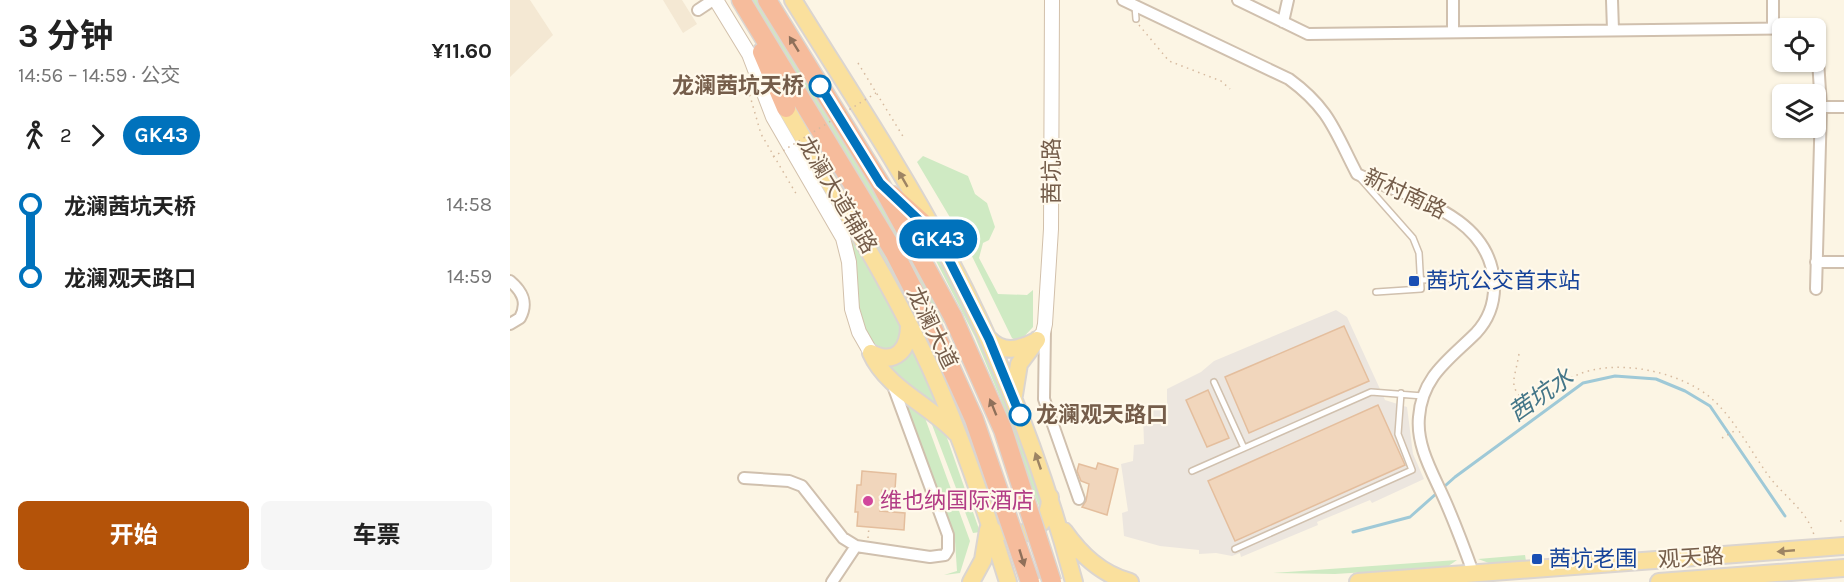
<!DOCTYPE html>
<html lang="zh">
<head>
<meta charset="utf-8">
<style>
  body { margin:0; font-family:Karla,"Noto Sans SC",sans-serif; background:#f6f6f6; color:#222; height:100vh; display:flex; flex-direction:column; font-size:22px; white-space:nowrap }
  * { box-sizing:border-box; margin:0 }
  p { font-size:20px; color:#767676 }
  .icon { flex:none; width:33px; height:33px; fill:none; stroke:currentColor; stroke-width:2; stroke-linecap:round; stroke-linejoin:round }
  .map { position:relative; flex:1; overflow:hidden }
  .side { display:flex; flex-direction:column; background:#fff; width:510px }
  .side>* { flex:none }
  .badge { padding:0 12px; border-radius:20px; font-size:21px; line-height:39px }
  .buttons { position:absolute; left:1262px; top:18px; display:grid; gap:12px }
  .buttons a { display:grid; place-items:center; width:54px; height:54px; border-radius:9px; background:#fff; box-shadow:0 2px 4px #0004; font-size:30px }
  .map>.badge { position:absolute; translate:-50% -50%; box-shadow:0 0 0 3px #fff }
  .legs { display:flex; align-items:center; gap:9px; height:66px; padding:0 18px; font-size:20px }
  .legs p { margin-inline-start:auto }
  .headline { display:flex; align-items:center; justify-content:space-between; height:102px; padding:0 18px }
  h1 { font-size:33px; font-weight:700; line-height:45px }
  .cta { display:flex; gap:12px; margin-top:auto; padding:12px 18px }
  .cta a { flex:1; height:69px; border-radius:9px; background:#b45309; color:#fff; font-size:24px; font-weight:700; line-height:69px; text-align:center }
  .cta a+a { background:#f6f6f6; color:#222 }
  ul { padding:0 18px; list-style:none }
  li { display:flex; align-items:center; gap:21px; height:72px; font-size:22px }
  li i { display:grid; place-items:center; width:9px; height:100%; margin:0 8px; background:currentColor }
  li i::after { content:''; width:15px; height:15px; margin:-8px; border:4px solid; border-radius:50%; background:#fff }
  li p { margin-inline-start:auto }
  li:first-child i { background:linear-gradient(#0000 50%,currentColor 0) }
  li:last-child i { background:linear-gradient(currentColor 50%,#0000 0) }
  main { display:flex; flex:1; min-height:0 }
  .map>svg:first-child { display:block }
</style>
</head>
<body>
<main>
<section class="side">
<div class="headline"><div><h1>3 分钟</h1><p>14:56 – 14:59 · 公交</p></div><b>¥11.60</b></div>
<div class="legs"><svg class="icon" aria-label="walk" viewBox="0 0 24 24"><circle cx="13" cy="4" r="2"/><path d="M13 8l-2 6 4 7M11 14l-3 7M7 12l3-4h3l4 4"/></svg>2<svg class="icon" aria-label="forward" viewBox="0 0 24 24"><path d="M9 5l7 7-7 7"/></svg><b class="badge" style="background:#0072bc;color:#fff">GK43</b></div>
<ul>
<li><i style="color:#0072bc"></i><b>龙澜茜坑天桥</b><p>14:58</p></li>
<li><i style="color:#0072bc"></i><b>龙澜观天路口</b><p>14:59</p></li>
</ul>
<div class="cta"><a>开始</a><a>车票</a></div>
</section>
<div class="map">
<svg width="1334" height="582" viewBox="0 0 1334 582">
  <rect width="100%" height="100%" fill="#fcf5e4"/>
  <path fill="#f4e8d3" d="M 0,0 L 20,0 L 43,35 L 0,77 Z
    M 153,0 L 172,0 L 187,24 L 173,33 Z"/>
  <path fill="#ece6df" d="M 826,310 L 837,317 L 875,400 L 897,407 L 903,454 L 914,479 L 862,503 L 860,500 L 807,522 L 808,525 L 731,557 L 730,553 L 722,556 L 706,553 L 689,554 L 689,550 L 650,546 L 614,536 L 612,513 L 618,511 L 611,464 L 623,461 L 624,445 L 634,444 L 633,413 L 657,404 L 657,389 L 691,372 L 704,361 Z"/>
  <path fill="#cfeac3" d="M 240,0 L 247,0 L 381,220 L 436,321 L 430,324 Z
    M 273,0 L 278,0 L 398,201 Z
    M 274,87 C 308,143 344,198 375,255 C 422,339 460,428 489,519 C 456,430 422,342 375,260 C 342,201 305,146 274,87 Z
    M 413,156 L 458,176 L 465,194 L 477,203 L 485,227 L 479,240 L 473,243 L 469,258 L 488,294 L 517,295 L 523,290 L 523,327 L 509,342 L 502,338 L 457,246 L 407,162 Z
    M 402,214 L 434,260 L 481,357 L 531,499 L 532,515 L 491,400 L 465,337 Z
    M 333,225 L 337,228 L 390,324 L 394,336 L 377,353 L 361,345 L 351,320 Z
    M 400,344 L 427,403 L 426,404 L 391,381 L 373,363 Z
    M 398,402 L 415,418 L 460,541 L 450,573 L 434,575 L 447,571 L 445,541 L 395,403 Z
    M 418,414 L 436,435 L 470,532 L 463,533 Z
    M 1015,555 L 1016,561 L 979,563 L 968,559 Z
    M 947,560 L 937,567 L 825,574 L 763,573 Z"/>
  <g fill="none" stroke-linecap="round" stroke-linejoin="round">
    <path stroke="#9fc9d7" stroke-width="3" d="M 843,532 L 900,517 L 945,477 L 1073,383 L 1105,376 L 1146,379 L 1175,391 L 1200,406 L 1275,516"/>
  </g>
  <path fill="#f1d6bc" stroke="#e4be9d" stroke-width="1.5" d="M 834,326 L 859,381 L 739,433 L 715,377 Z
    M 698,390 L 719,438 L 697,447 L 676,400 Z
    M 868,405 L 895,465 L 725,541 L 698,481 Z
    M 588,463 L 608,469 L 597,515 L 572,507 L 576,501 L 579,484 L 571,481 L 567,471 L 569,464 L 586,469 Z
    M 352,471 L 386,474 L 385,490 L 372,490 L 370,511 L 395,513 L 394,530 L 347,526 L 348,512 L 345,512 L 347,485 L 351,485 Z"/>
  <g fill="none" stroke-linecap="round" stroke-linejoin="round">
    <defs>
      <path id="lane" d="M 625,6 L 626,19
        M 850,178 L 903,238 L 909,253 L 911,289 L 866,292
        M 911,280 L 945,279
        M 704,382 L 734,448
        M 682,471 L 861,392 L 913,396
        M 725,549 L 902,470 L 888,434 L 891,393"/>
      <path id="street" d="M 613,0 L 779,79 C 820,109 825,132 847,174 C 898,198 980,213 984,283 C 985,303 979,319 966,333 C 940,359 912,376 909,417 C 906,447 924,475 936,503 C 946,526 955,550 964,575
        M 728,0 L 798,34 L 1306,28 L 1311,107 L 1306,289
        M 943,0 L 943,32
        M 1102,0 L 1103,30
        M 1263,0 L 1263,28
        M 188,10 L 203,0
        M 773,22 L 778,0
        M 1311,107 L 1334,107
        M 1306,262 L 1334,262
        M 0,281 C 13,292 18,303 10,318 L 0,324
        M 535,329 L 534,399 L 569,499
        M 234,478 L 279,481 L 292,486 L 333,538 L 346,546 L 420,557 L 435,555 L 438,550 L 438,535 L 382,383
        M 322,582 L 346,546"/>
      <path id="secondary" d="M 206,0 L 239,54 L 263,117 L 333,238 L 339,262 L 342,309 L 349,332 L 361,353
        M 527,340 L 533,333 L 535,324 L 541,229 L 542,0"/>
      <path id="primary" d="M 283,0 C 335,84 390,166 436,253 C 492,358 533,467 564,582
        M 276,108 C 325,195 378,277 420,367 C 452,437 475,509 498,582
        M 479,339 C 491,353 509,350 524,342
        M 361,353 C 377,389 420,405 446,433
        M 361,353 C 386,366 399,349 399,325
        M 504,395 L 509,364 L 527,340
        M 493,531 C 518,540 540,524 540,497
        M 554,531 C 571,555 591,574 620,582
        M 461,582 L 473,560 L 478,530
        M 848,582 L 1334,546
        M 1149,582 L 1334,568"/>
      <path id="highway" d="M 231,0 L 384,252 L 423,328
        M 257,0 L 370,183 L 443,317
        M 252,52 L 276,108
        M 382,195 L 421,230"/>
    </defs>
    <use href="#lane" stroke="#d0c0ae" stroke-width="8"/>
    <use href="#street" stroke="#d0c0ae" stroke-width="14"/>
    <use href="#secondary" stroke="#d2c0ab" stroke-width="16"/>
    <use href="#primary" stroke="#dbd5d0" stroke-width="20"/>
    <use href="#highway" stroke="#dbd5d0" stroke-width="21"/>
    <path stroke="#d6ba9f" stroke-width="1.5" stroke-dasharray="1.5 4.5" stroke-linecap="butt" d="M 629,25 L 659,61 L 711,81 L 720,89
      M 348,63 L 394,138
      M 238,89 L 251,134 L 288,197
      M 1009,354 C 1004,384 996,387 1022,406 C 1037,396 1051,382 1067,375 C 1106,358 1169,371 1201,398 C 1224,418 1240,450 1258,475 C 1273,496 1297,510 1304,535
      M 1212,438 L 1226,430
      M 1330,521 L 1334,521
      M 358,538 L 359,527"/>
    <use href="#lane" stroke="#fff" stroke-width="5"/>
    <use href="#street" stroke="#fff" stroke-width="10"/>
    <use href="#secondary" stroke="#fff" stroke-width="14"/>
    <use href="#primary" stroke="#fae09d" stroke-width="16"/>
    <use href="#highway" stroke="#f6bc9c" stroke-width="18"/>
    <defs>
      <path id="highway-bridge" d="M 443,317 L 493,430 L 542,582
        M 423,328 L 464,419 L 520,582"/>
    </defs>
    <use href="#highway-bridge" stroke="#dbd5d0" stroke-width="21" stroke-linecap="butt"/>
    <path stroke="#d6ba9f" stroke-width="1.5" stroke-dasharray="1.5 4.5" stroke-linecap="butt" d="M 263,157 L 366,93"/>
    <use href="#highway-bridge" stroke="#f6bc9c" stroke-width="18"/>
  </g>
  <defs><path id="oneway-solid" d="M-6-.8H1V-3.2L6.5 0L1 3.2V.8H-6Z" transform="scale(1.5)"/></defs>
  <g fill="#8f705a">
    <use href="#oneway-solid" transform="translate(284 44) rotate(-122)"/>
    <use href="#oneway-solid" transform="translate(483 407) rotate(-112)"/>
    <use href="#oneway-solid" transform="translate(512 558) rotate(73)"/>
  </g>
  <g fill="#9d8463">
    <use href="#oneway-solid" transform="translate(393 179) rotate(-120)"/>
    <use href="#oneway-solid" transform="translate(528 461) rotate(-109)"/>
    <use href="#oneway-solid" transform="translate(1276 551) rotate(175)"/>
  </g>
  <g fill="none" stroke-linecap="round" stroke-linejoin="round">
    <defs>
      <path id="line-1" d="M 310,86 L 370,183 L 428,238 L 479,339 L 510,415"/>
    </defs>
    <use href="#line-1" stroke="#fff" stroke-width="14"/>
    <use href="#line-1" stroke="#0072bc" stroke-width="9"/>
  </g>
  <g fill="#fff" stroke="#0072bc" stroke-width="3">
    <circle cx="310" cy="86" r="10"/>
    <circle cx="510" cy="415" r="10"/>
  </g>
  <g fill="#1a4fb4" stroke="#fff9eb" stroke-width="2">
    <rect x="898" y="275" width="12" height="12" rx="3"/>
    <rect x="1021" y="553" width="12" height="12" rx="3"/>
  </g>
  <circle fill="#d1479c" stroke="#fff9eb" stroke-width="2" cx="358" cy="501" r="6"/>
  <g text-anchor="middle" dominant-baseline="central" stroke-width="4.5" stroke-linejoin="round" paint-order="stroke">
    <g font-size="22" font-weight="bold" fill="#755d4a" stroke="#fff9eb" text-anchor="end">
      <text x="294" y="86">龙澜茜坑天桥</text>
      <text x="526" y="415" text-anchor="start">龙澜观天路口</text>
    </g>
    <g font-size="22" fill="#755d4a" stroke="#fff9eb">
      <text transform="translate(542 171) rotate(-90)">茜坑路</text>
      <text transform="translate(895 194) rotate(25)">新村南路</text>
      <text transform="translate(327 195) rotate(59)">龙澜大道辅路</text>
      <text transform="translate(422 328) rotate(64)">龙澜大道</text>
      <text transform="translate(1181 558) rotate(-4)">观天路</text>
    </g>
    <g font-size="22" fill="#164399" stroke="#fff9eb" text-anchor="start">
      <text x="916" y="281">茜坑公交首末站</text>
      <text x="1039" y="559">茜坑老围</text>
    </g>
    <g font-size="22" fill="#b23c85" stroke="#fff9eb" text-anchor="start">
      <text x="370" y="501">维也纳国际酒店</text>
    </g>
    <g font-size="24" font-style="italic" fill="#447688" stroke="#fff9eb">
      <text transform="translate(1031 395) rotate(-35)">茜坑水</text>
    </g>
  </g>
</svg>
<div class="buttons">
<a><svg class="icon" aria-label="locate" viewBox="0 0 24 24"><circle cx="12" cy="12" r="6"/><path d="M12 2v4M12 18v4M2 12h4M18 12h4"/></svg></a>
<a><svg class="icon" aria-label="layers" viewBox="0 0 24 24"><path d="M12 4l9 5-9 5-9-5zM3 14l9 5 9-5"/></svg></a>
</div>
<b class="badge" style="left:428px;top:239px;background:#0072bc;color:#fff">GK43</b>
</div>
</main>
</body>
</html>
